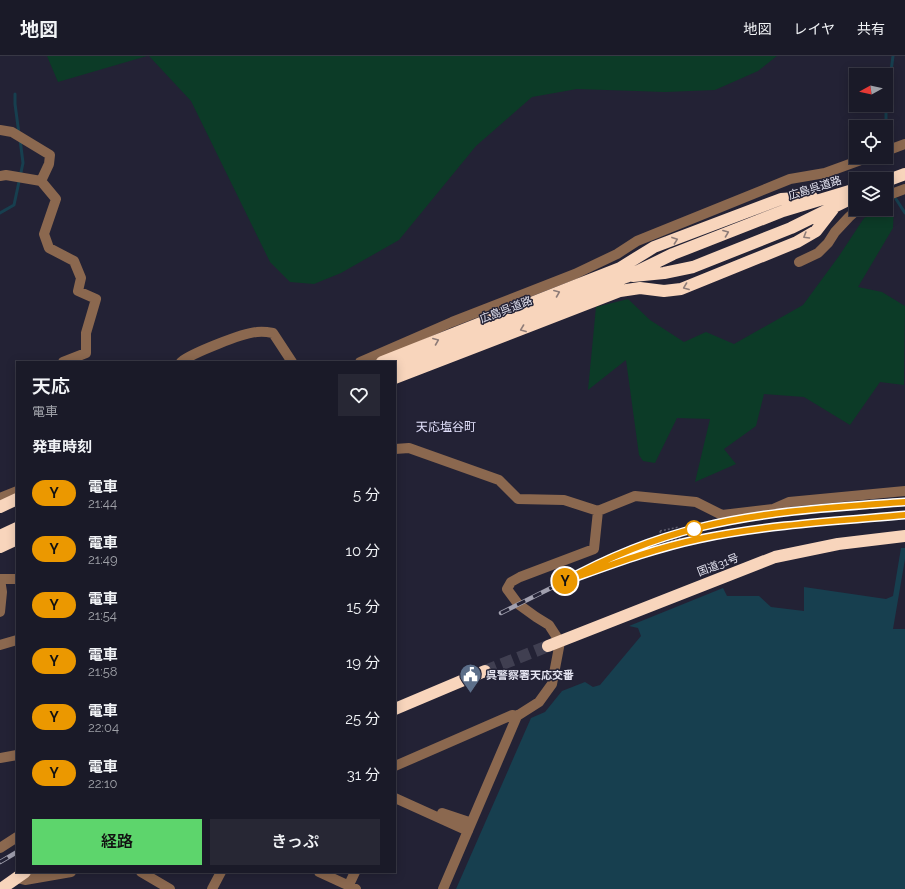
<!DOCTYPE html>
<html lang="ja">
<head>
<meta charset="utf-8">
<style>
  body { margin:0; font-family:Raleway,"Noto Sans JP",sans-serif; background:#272734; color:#f1f3f6; height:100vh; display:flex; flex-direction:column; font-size:15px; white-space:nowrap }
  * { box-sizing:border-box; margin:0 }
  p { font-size:13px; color:#9fa1a8 }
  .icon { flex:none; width:22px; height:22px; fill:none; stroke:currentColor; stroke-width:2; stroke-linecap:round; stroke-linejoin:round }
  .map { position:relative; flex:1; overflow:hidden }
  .drawer { position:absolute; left:16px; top:305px; width:380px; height:512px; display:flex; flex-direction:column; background:#1a1a28; border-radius:0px; box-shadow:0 2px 10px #0003,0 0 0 1px #383845 }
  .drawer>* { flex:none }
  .badge { padding:0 8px; border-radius:13px; font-size:14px; line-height:26px }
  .needle { width:26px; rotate:262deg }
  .controls { position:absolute; left:849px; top:12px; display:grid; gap:8px }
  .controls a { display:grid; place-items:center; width:44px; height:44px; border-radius:0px; background:#1a1a28; box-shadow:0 2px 10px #0003,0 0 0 1px #383845; font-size:20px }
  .map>.badge { position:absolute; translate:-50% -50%; box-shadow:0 0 0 2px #fff }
  h2 { padding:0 16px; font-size:15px; line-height:36px }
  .round { display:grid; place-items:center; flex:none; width:42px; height:42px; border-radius:0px; background:#272734 }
  .head { display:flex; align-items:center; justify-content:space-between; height:68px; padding:0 16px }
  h1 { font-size:19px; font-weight:600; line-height:30px }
  .cta { display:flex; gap:8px; margin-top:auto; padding:8px 16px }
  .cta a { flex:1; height:46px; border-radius:0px; background:#5dd56c; color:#111; font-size:16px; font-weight:600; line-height:46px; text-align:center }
  .cta a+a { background:#272734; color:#f1f3f6 }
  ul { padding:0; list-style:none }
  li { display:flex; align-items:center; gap:12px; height:56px; padding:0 16px }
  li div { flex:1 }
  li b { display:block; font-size:15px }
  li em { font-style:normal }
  li .badge { min-width:44px; font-weight:700; text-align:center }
  header { display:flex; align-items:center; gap:24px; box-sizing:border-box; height:56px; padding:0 20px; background:#1a1a28; border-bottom:1px solid #383845 }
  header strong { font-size:19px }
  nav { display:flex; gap:22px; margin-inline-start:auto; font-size:14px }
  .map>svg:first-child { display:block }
</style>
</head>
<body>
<header>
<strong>地図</strong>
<nav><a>地図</a><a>レイヤ</a><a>共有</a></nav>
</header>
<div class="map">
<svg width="905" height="833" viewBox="0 0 905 833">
  <rect width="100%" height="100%" fill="#232235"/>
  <path fill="#0c3b27" d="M 47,0 L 147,0 L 58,26 Z
    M 149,0 L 777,0 L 758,15 L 715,34 L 665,36 L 577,33 L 532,41 L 476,90 L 399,184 L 341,217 L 314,228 L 290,226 L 270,206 L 191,45 Z
    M 894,149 L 893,172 L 858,231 L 882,236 L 905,250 L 904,329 L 880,326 L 850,369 L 804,341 L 764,338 L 756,370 L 724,393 L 736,408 L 695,426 L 710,363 L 677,362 L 655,407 L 643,405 L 639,399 L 626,304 L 588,334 L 596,251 L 628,243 L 650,264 L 684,286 L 706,276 L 734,288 L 803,249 L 839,200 L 864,162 Z"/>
  <path fill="#173f4f" d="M 901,492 L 905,492 L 905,503 L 893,573 L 905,573 L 905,833 L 456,833 L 531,662 L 545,656 L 562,635 L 585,626 L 593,631 L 600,629 L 641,580 L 638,572 L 629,570 L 723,532 L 727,540 L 759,540 L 771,551 L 804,555 L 804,531 L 886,543 L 893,540 Z"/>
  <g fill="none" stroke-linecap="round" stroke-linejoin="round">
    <path stroke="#173f4f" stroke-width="3" d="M 15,38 L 15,48 L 19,78
      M 886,82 L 886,53 L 893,0
      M 896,143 L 905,157
      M 0,157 L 14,149 L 23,107 L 20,83"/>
    <path stroke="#403f51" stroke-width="12" stroke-dasharray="12 6" stroke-linecap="butt" d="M 485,615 L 548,590"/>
    <path stroke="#5e5d6e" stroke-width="1.5" stroke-dasharray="2 2" stroke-linecap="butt" d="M 660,475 L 679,471
      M 663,486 L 681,482"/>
    <path stroke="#8b684f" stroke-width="10" d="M 0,74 L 12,76 L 50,99 L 49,108 L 41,125 L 56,143 L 44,178 L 49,192 L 74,205 L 81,222 L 78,235 L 96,243 L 86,277 L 86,297 L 63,306
      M 886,95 L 905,88
      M 0,120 L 6,119 L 41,125
      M 886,140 L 905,133
      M 799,206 L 818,197 L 828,187 L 835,176 L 849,161 L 858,153
      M 181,306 C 192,297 243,277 257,276 C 263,275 268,276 273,277 L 292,306
      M 360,306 L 452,266 L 575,218 L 617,198 L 637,185 L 790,123 L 825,117 L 869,101
      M 395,393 L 409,392 L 499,424 L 518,443 L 564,444 L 598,455 L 635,440 L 696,446 L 722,459 L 773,453 L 789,446 L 905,435
      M 0,442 L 17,435
      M 0,523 L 17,523
      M 0,556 L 2,536 L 0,523
      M 0,589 L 17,584
      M 0,702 L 17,699
      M 395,710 L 512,659 L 517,660
      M 395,742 L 468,775
      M 442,757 L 469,766
      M 0,792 L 17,781
      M 141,816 L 170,833
      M 319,816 L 356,833
      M 17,822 L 25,824 L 71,816
      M 212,833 L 221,816
      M 347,833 L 355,816
      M 443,833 L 517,660 L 539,646 L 552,628 L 560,586 L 549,569 L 536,561 L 518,548 L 507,533 L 511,526 L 520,521 L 594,493 L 598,455"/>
    <path stroke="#f8d5bc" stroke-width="12" d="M 886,125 L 905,118
      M 633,220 L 664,217 L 693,211 L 791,172 L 856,140
      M 382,306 L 620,212 L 654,191 L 781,143 L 812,141
      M 395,312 L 626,221 L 673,198 L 783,155 L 856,133
      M 395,322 L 620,235 L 640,232 L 664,235 L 681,233 L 797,186 L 816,175 L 833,153
      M 0,451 L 17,443
      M 0,480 L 17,472
      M 0,491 L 17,483
      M 548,590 L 775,501 L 838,488 L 905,480
      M 395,653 L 485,615
      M 1,833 L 25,816"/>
    <defs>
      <path id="rail" d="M 599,513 C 657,491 719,476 781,469 C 822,465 864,463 905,459
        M 501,557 L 609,503 L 642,489 L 701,471 L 740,463 L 781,457 L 905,446
        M 0,806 L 17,796"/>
    </defs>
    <use href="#rail" stroke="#a1a0af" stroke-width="4.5"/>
    <use href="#rail" stroke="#232235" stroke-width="3" stroke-dasharray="9" stroke-linecap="butt"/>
    <path stroke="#5e5d6e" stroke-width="1.5" stroke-dasharray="2 2" stroke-linecap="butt" d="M 660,475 L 663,486"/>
  </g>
  <defs><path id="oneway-chevron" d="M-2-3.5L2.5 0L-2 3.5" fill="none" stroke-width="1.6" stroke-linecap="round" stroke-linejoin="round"/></defs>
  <g stroke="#8e7c78">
    <use href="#oneway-chevron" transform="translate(726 177) rotate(-21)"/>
    <use href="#oneway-chevron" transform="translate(806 180) rotate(149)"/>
    <use href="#oneway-chevron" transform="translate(675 184) rotate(-20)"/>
    <use href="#oneway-chevron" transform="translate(686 231) rotate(159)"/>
    <use href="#oneway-chevron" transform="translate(557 237) rotate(-22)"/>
    <use href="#oneway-chevron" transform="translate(523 273) rotate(159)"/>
    <use href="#oneway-chevron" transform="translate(436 285) rotate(-22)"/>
  </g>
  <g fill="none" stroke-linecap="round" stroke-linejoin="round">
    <defs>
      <path id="line" d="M 905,446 C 837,451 767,455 701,471 C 652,483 606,502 563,526 C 608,510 652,493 699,483 C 767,469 836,465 905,459"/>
    </defs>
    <use href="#line" stroke="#fff" stroke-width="9"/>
    <use href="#line" stroke="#eb9800" stroke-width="6"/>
  </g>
  <defs>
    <symbol id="civic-pin" viewBox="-11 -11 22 30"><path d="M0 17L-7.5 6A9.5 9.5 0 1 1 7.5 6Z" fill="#5c6f8a" stroke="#232235"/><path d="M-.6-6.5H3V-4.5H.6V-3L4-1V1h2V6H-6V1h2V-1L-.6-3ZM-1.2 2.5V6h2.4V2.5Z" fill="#fff"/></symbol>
  </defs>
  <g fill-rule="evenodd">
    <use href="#civic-pin" x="458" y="606" width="25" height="34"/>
  </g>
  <circle fill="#fff" stroke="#eb9800" stroke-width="2" cx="694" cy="473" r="8"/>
  <g text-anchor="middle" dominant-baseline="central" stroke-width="3" stroke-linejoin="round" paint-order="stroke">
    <g font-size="11" fill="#e5e5f2" stroke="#232235">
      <text transform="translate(815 132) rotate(-17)">広島呉道路</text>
      <text transform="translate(506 254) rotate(-21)">広島呉道路</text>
      <text transform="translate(718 509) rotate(-21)">国道31号</text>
    </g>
    <g font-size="11" font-weight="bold" fill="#e5e5f2" stroke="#232235" text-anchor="start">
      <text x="486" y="619">呉警察署天応交番</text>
    </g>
    <g font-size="12" fill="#e2e1fc" stroke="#232235">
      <text x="446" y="371">天応塩谷町</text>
    </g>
  </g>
</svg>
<div class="controls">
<a><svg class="needle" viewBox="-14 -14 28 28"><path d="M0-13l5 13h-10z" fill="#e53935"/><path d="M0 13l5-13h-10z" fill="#9fa1a8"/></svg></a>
<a><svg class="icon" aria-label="locate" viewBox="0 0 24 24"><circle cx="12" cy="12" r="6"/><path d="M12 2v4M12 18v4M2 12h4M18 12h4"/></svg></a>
<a><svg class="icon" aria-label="layers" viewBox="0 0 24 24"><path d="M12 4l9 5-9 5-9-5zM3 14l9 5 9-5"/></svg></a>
</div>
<b class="badge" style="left:565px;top:525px;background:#eb9800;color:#111">Y</b>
<section class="drawer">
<div class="head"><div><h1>天応</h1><p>電車</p></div><a class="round"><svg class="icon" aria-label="heart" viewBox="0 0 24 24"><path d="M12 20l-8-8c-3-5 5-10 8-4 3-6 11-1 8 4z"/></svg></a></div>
<h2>発車時刻</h2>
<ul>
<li><span class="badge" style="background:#eb9800;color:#111">Y</span><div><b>電車</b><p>21:44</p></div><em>5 分</em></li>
<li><span class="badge" style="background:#eb9800;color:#111">Y</span><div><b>電車</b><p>21:49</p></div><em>10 分</em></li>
<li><span class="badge" style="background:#eb9800;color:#111">Y</span><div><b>電車</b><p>21:54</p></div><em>15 分</em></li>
<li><span class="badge" style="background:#eb9800;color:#111">Y</span><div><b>電車</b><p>21:58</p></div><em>19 分</em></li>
<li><span class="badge" style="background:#eb9800;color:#111">Y</span><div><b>電車</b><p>22:04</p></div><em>25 分</em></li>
<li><span class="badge" style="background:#eb9800;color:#111">Y</span><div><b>電車</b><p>22:10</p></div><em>31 分</em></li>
</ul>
<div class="cta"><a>経路</a><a>きっぷ</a></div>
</section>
</div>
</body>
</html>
